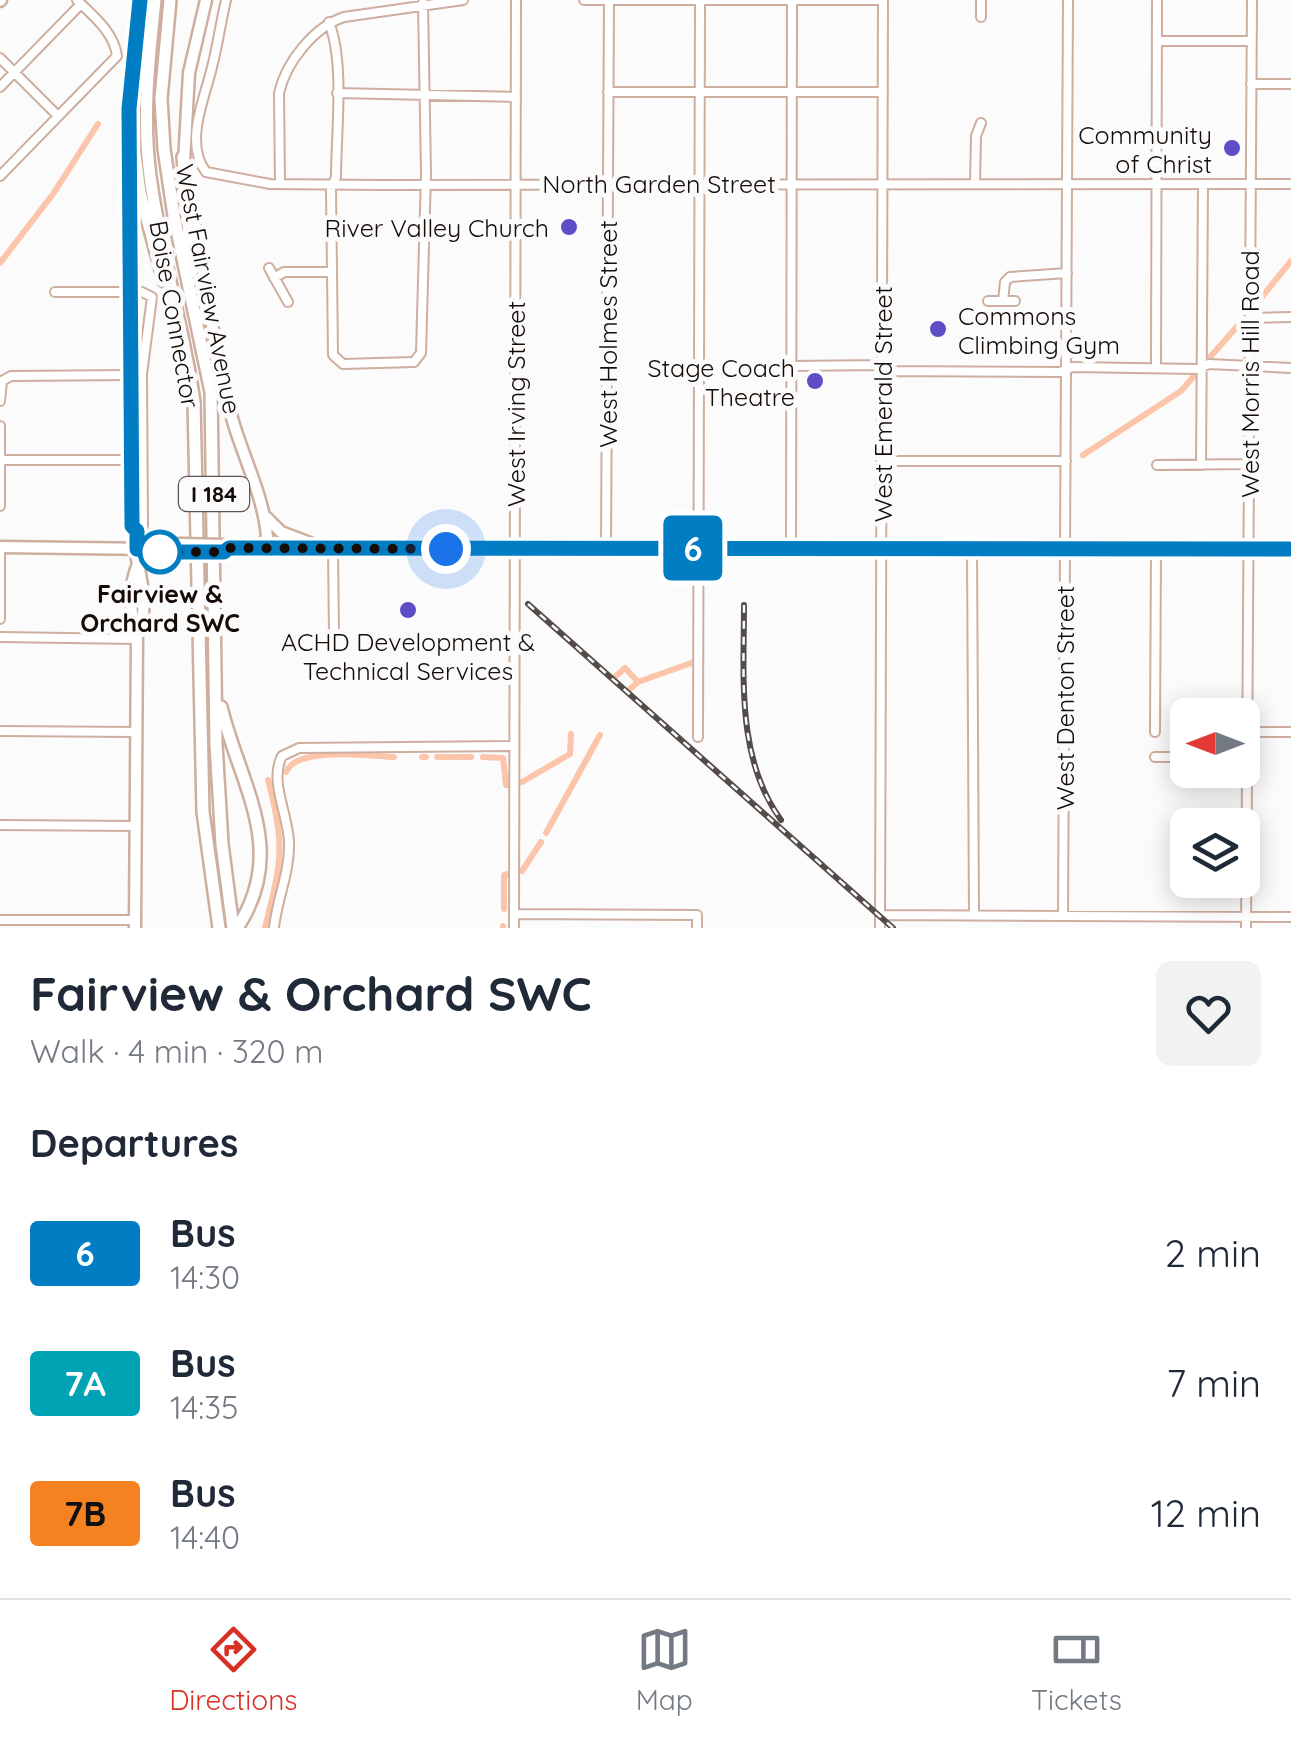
<!DOCTYPE html>
<html lang="en">
<head>
<meta charset="utf-8">
<style>
  body { margin:0; font-family:Quicksand,sans-serif; background:#f2f2f3; color:#1f2937; height:100vh; display:flex; flex-direction:column; font-size:38px; white-space:nowrap }
  * { box-sizing:border-box; margin:0 }
  p { font-size:32px; color:#747a83 }
  .icon { flex:none; width:55px; height:55px; fill:none; stroke:currentColor; stroke-width:2; stroke-linecap:round; stroke-linejoin:round }
  .map { position:relative; height:928px; overflow:hidden }
  .drawer { display:flex; flex-direction:column; background:#fff; flex:1 }
  .drawer>* { flex:none }
  .badge { padding:0 20px; border-radius:8px; font-size:35px; line-height:65px }
  .needle { width:65px; rotate:270deg }
  .fabs { position:absolute; left:1170px; top:698px; display:grid; gap:20px }
  .fabs a { display:grid; place-items:center; width:90px; height:90px; border-radius:15px; background:#fff; box-shadow:0 5px 25px #0003; font-size:50px }
  .you { position:absolute; width:50px; height:50px; margin:-25px; border:8px solid #fff; border-radius:50%; background:#1a73e8; box-shadow:0 0 0 15px #1a73e833 }
  .map>.badge { position:absolute; translate:-50% -50%; box-shadow:0 0 0 5px #fff }
  h2 { padding:0 30px; font-size:38px; line-height:90px }
  .round { display:grid; place-items:center; flex:none; width:105px; height:105px; border-radius:15px; background:#f2f2f3 }
  .overview { display:flex; align-items:center; justify-content:space-between; height:170px; padding:0 30px }
  h1 { font-size:48px; font-weight:700; line-height:75px }
  ul { padding:0; list-style:none }
  li { display:flex; align-items:center; gap:30px; height:130px; padding:0 30px }
  li div { flex:1 }
  li b { display:block; font-size:38px }
  li em { font-style:normal }
  li .badge { min-width:110px; font-weight:700; text-align:center }
  .dock { display:flex; justify-content:space-around; align-items:center; height:140px; border-top:2px solid #e0e1e3; background:#fff; font-size:28px; color:#747a83 }
  .dock a { display:grid; justify-items:center; gap:5px }
  .dock .selected { color:#d93025 }
  .map>svg:first-child { display:block }
</style>
</head>
<body>
<div class="map">
<svg width="1291" height="928" viewBox="0 0 1291 928">
  <rect width="100%" height="100%" fill="#fbfbfb"/>
  <g fill="none" stroke-linecap="round" stroke-linejoin="round">
    <path stroke="#fcc4a9" stroke-width="6" d="M 0,263 L 53,194 L 98,124
      M 1257,303 L 1291,261
      M 1211,356 L 1241,322
      M 1083,455 L 1181,391 L 1194,376
      M 616,676 L 625,668 L 638,682
      M 630,689 L 638,682 L 694,662
      M 422,757 L 426,757
      M 437,757 L 471,757
      M 483,757 L 503,758 L 506,785 L 508,785
      M 286,772 C 297,746 367,756 394,757
      M 522,782 L 570,754 L 571,734
      M 546,833 L 600,735
      M 522,871 L 541,842
      M 504,909 L 504,875 L 508,874
      M 265,928 C 281,862 286,847 268,780
      M 503,928 L 503,926"/>
    <defs>
      <path id="minor" d="M 226,0 C 221,21 218,43 213,63 C 206,96 183,142 206,172 L 270,184 L 379,185 L 1291,184
        M 584,0 L 883,0
        M 981,0 L 981,17
        M 329,22 C 345,64 336,131 336,177 L 331,189 L 333,355 L 343,364 L 414,362 L 421,353 L 426,174 L 423,3
        M 1157,41 L 1251,41
        M 0,58 L 58,116
        M 1251,84 L 1291,84
        M 0,87 L 81,4
        M 608,92 L 883,92
        M 337,93 L 516,97
        M 0,176 L 117,56 C 114,32 93,16 77,0
        M 280,184 L 279,93 C 286,62 314,27 344,17 L 463,0
        M 975,184 L 976,136 L 981,123
        M 269,268 L 288,302
        M 274,278 L 284,272 L 331,272
        M 55,292 L 142,292 L 152,297 L 142,374 L 143,526 L 137,531
        M 988,301 L 1015,301
        M 1003,301 L 1005,282 L 1010,277 L 1067,273
        M 1249,318 L 1291,317
        M 791,366 L 882,365
        M 1156,368 L 1157,2
        M 882,371 L 1060,372 L 1072,367 L 1197,369 L 1209,364 L 1291,368
        M 0,401 L 2,381 L 11,376 L 132,375
        M 0,426 L 0,506
        M 1,460 L 132,460
        M 882,461 L 1066,461
        M 1157,465 L 1248,464
        M 1201,465 L 1203,184
        M 0,546 L 0,619
        M 333,548 L 334,636
        M 606,548 L 609,0
        M 791,549 L 792,0
        M 972,549 L 974,915
        M 0,637 L 137,639
        M 0,731 L 136,732
        M 1155,732 L 1156,549
        M 1247,732 L 1291,732
        M 698,737 L 700,0
        M 1155,757 L 1188,757
        M 0,825 L 136,826
        M 514,914 L 697,915 L 697,928
        M 880,915 L 1291,917
        M 1063,915 L 1068,0
        M 0,920 L 135,920
        M 274,928 C 277,898 290,873 289,842 C 288,814 269,781 282,756 L 299,748 L 514,746
        M 514,928 L 516,0
        M 880,928 L 883,0
        M 1246,928 L 1252,0"/>
      <path id="major" d="M 0,1 L 1,0
        M 129,113 L 140,0
        M 129,140 L 132,526 L 137,531 C 137,541 135,554 138,564 C 143,587 148,611 137,634
        M 184,162 L 189,73 L 206,0
        M 191,203 C 204,275 214,347 232,418 C 243,457 264,497 267,537 L 260,548
        M 266,517 L 281,532 L 315,545
        M 0,547 L 153,549 L 160,552 L 181,552
        M 229,548 L 1291,549
        M 153,549 L 161,544 L 182,544
        M 135,928 L 137,634 C 129,613 129,584 138,564"/>
      <path id="highway" d="M 155,0 C 149,59 142,117 150,176 C 160,252 183,326 194,402 L 203,812 L 219,928
        M 170,0 L 161,99 L 164,149 L 174,216 L 211,392 L 216,744 L 222,844 L 233,928
        M 129,109 L 140,193 L 164,281
        M 183,157 L 192,272
        M 221,707 C 240,785 289,850 237,928"/>
    </defs>
    <use href="#minor" stroke="#cdae9f" stroke-width="12"/>
    <use href="#major" stroke="#cdae9f" stroke-width="15"/>
    <use href="#highway" stroke="#cdae9f" stroke-width="16"/>
    <use href="#minor" stroke="#fff" stroke-width="8"/>
    <use href="#major" stroke="#fff" stroke-width="10"/>
    <use href="#highway" stroke="#fff" stroke-width="11"/>
    <defs>
      <path id="rail" d="M 528,604 L 893,928
        M 744,605 C 744,677 736,758 781,820"/>
    </defs>
    <use href="#rail" stroke="#544c49" stroke-width="6"/>
    <use href="#rail" stroke="#fbfbfb" stroke-width="2.5" stroke-dasharray="8" stroke-linecap="butt"/>
    <defs>
      <path id="major-bridge" d="M 182,544 L 223,545 L 229,548
        M 181,552 L 224,552 L 229,548"/>
    </defs>
    <use href="#major-bridge" stroke="#cdae9f" stroke-width="15" stroke-linecap="butt"/>
    <use href="#major-bridge" stroke="#fff" stroke-width="10"/>
  </g>
  <g fill="none" stroke-linecap="round" stroke-linejoin="round">
    <defs>
      <path id="line" d="M 140,0 L 129,109 L 132,526 L 137,531 L 137,549 L 160,552 L 224,552 L 229,548 L 260,548 L 1291,549"/>
    </defs>
    <use href="#line" stroke="#fff" stroke-width="22"/>
    <use href="#line" stroke="#007dc3" stroke-width="15"/>
    <path stroke="#160c07" stroke-width="10" stroke-dasharray="0 18" d="M 160,552 L 224,552 L 229,548 L 446,549"/>
  </g>
  <g fill="#5e4ec6" stroke="#fbfbfb" stroke-width="4">
    <circle cx="1232" cy="148" r="10"/>
    <circle cx="569" cy="227" r="10"/>
    <circle cx="938" cy="329" r="10"/>
    <circle cx="815" cy="381" r="10"/>
    <circle cx="408" cy="610" r="10"/>
  </g>
  <circle fill="#fff" stroke="#007dc3" stroke-width="5" cx="160" cy="552" r="20"/>
  <g text-anchor="middle" dominant-baseline="central" stroke-width="10" stroke-linejoin="round" paint-order="stroke">
    <rect fill="#fbfbfb" stroke="#5b5450" stroke-width="2.5" x="179" y="477" width="70" height="34" rx="8"/>
    <g font-size="22" font-weight="bold" fill="#160c07">
      <text x="214" y="494">I 184</text>
    </g>
    <g font-size="25" fill="#160c07" stroke="#fbfbfb" text-anchor="end">
      <text x="1212" y="134">Community<tspan x="1212" dy="29">of Christ</tspan></text>
      <text x="549" y="227">River Valley Church</text>
      <text x="958" y="315" text-anchor="start">Commons<tspan x="958" dy="29">Climbing Gym</tspan></text>
      <text x="795" y="367">Stage Coach<tspan x="795" dy="29">Theatre</tspan></text>
      <text x="408" y="641" text-anchor="middle">ACHD Development &amp;<tspan x="408" dy="29">Technical Services</tspan></text>
    </g>
    <g font-size="25" fill="#160c07" stroke="#fbfbfb">
      <text x="659" y="183">North Garden Street</text>
      <text transform="translate(209 289) rotate(79)">West Fairview Avenue</text>
      <text transform="translate(175 314) rotate(80)">Boise Connector</text>
      <text transform="translate(607 334) rotate(-90)">West Holmes Street</text>
      <text transform="translate(1249 374) rotate(-90)">West Morris Hill Road</text>
      <text transform="translate(515 404) rotate(-90)">West Irving Street</text>
      <text transform="translate(882 404) rotate(-90)">West Emerald Street</text>
      <text transform="translate(1064 698) rotate(-90)">West Denton Street</text>
    </g>
    <g font-size="25" font-weight="bold" fill="#160c07" stroke="#fbfbfb">
      <text x="160" y="593">Fairview &amp;<tspan x="160" dy="29">Orchard SWC</tspan></text>
    </g>
  </g>
</svg>
<div class="fabs">
<a><svg class="needle" viewBox="-14 -14 28 28"><path d="M0-13l5 13h-10z" fill="#e53935"/><path d="M0 13l5-13h-10z" fill="#747a83"/></svg></a>
<a><svg class="icon" aria-label="layers" viewBox="0 0 24 24"><path d="M12 4l9 5-9 5-9-5zM3 14l9 5 9-5"/></svg></a>
</div>
<div class="you" style="left:446px;top:549px"></div>
<b class="badge" style="left:693px;top:548px;background:#007dc3;color:#fff">6</b>
</div>
<section class="drawer">
<div class="overview"><div><h1>Fairview &amp; Orchard SWC</h1><p>Walk · 4 min · 320 m</p></div><a class="round"><svg class="icon" aria-label="heart" viewBox="0 0 24 24"><path d="M12 20l-8-8c-3-5 5-10 8-4 3-6 11-1 8 4z"/></svg></a></div>
<h2>Departures</h2>
<ul>
<li><span class="badge" style="background:#007dc3;color:#fff">6</span><div><b>Bus</b><p>14:30</p></div><em>2 min</em></li>
<li><span class="badge" style="background:#00a3b4;color:#fff">7A</span><div><b>Bus</b><p>14:35</p></div><em>7 min</em></li>
<li><span class="badge" style="background:#f58220;color:#111">7B</span><div><b>Bus</b><p>14:40</p></div><em>12 min</em></li>
</ul>
</section>
<nav class="dock">
<a class="selected"><svg class="icon" aria-label="directions" viewBox="0 0 24 24"><path d="M12 3l9 9-9 9-9-9zM9 14v-3h6M13 9l2 2-2 2"/></svg>Directions</a>
<a><svg class="icon" aria-label="map" viewBox="0 0 24 24"><path d="M3 6l6-2 6 2 6-2v14l-6 2-6-2-6 2zM9 4v14M15 6v14"/></svg>Map</a>
<a><svg class="icon" aria-label="tickets" viewBox="0 0 24 24"><path d="M3 7h18v10H3zM15 7v10"/></svg>Tickets</a>
</nav>
</body>
</html>
